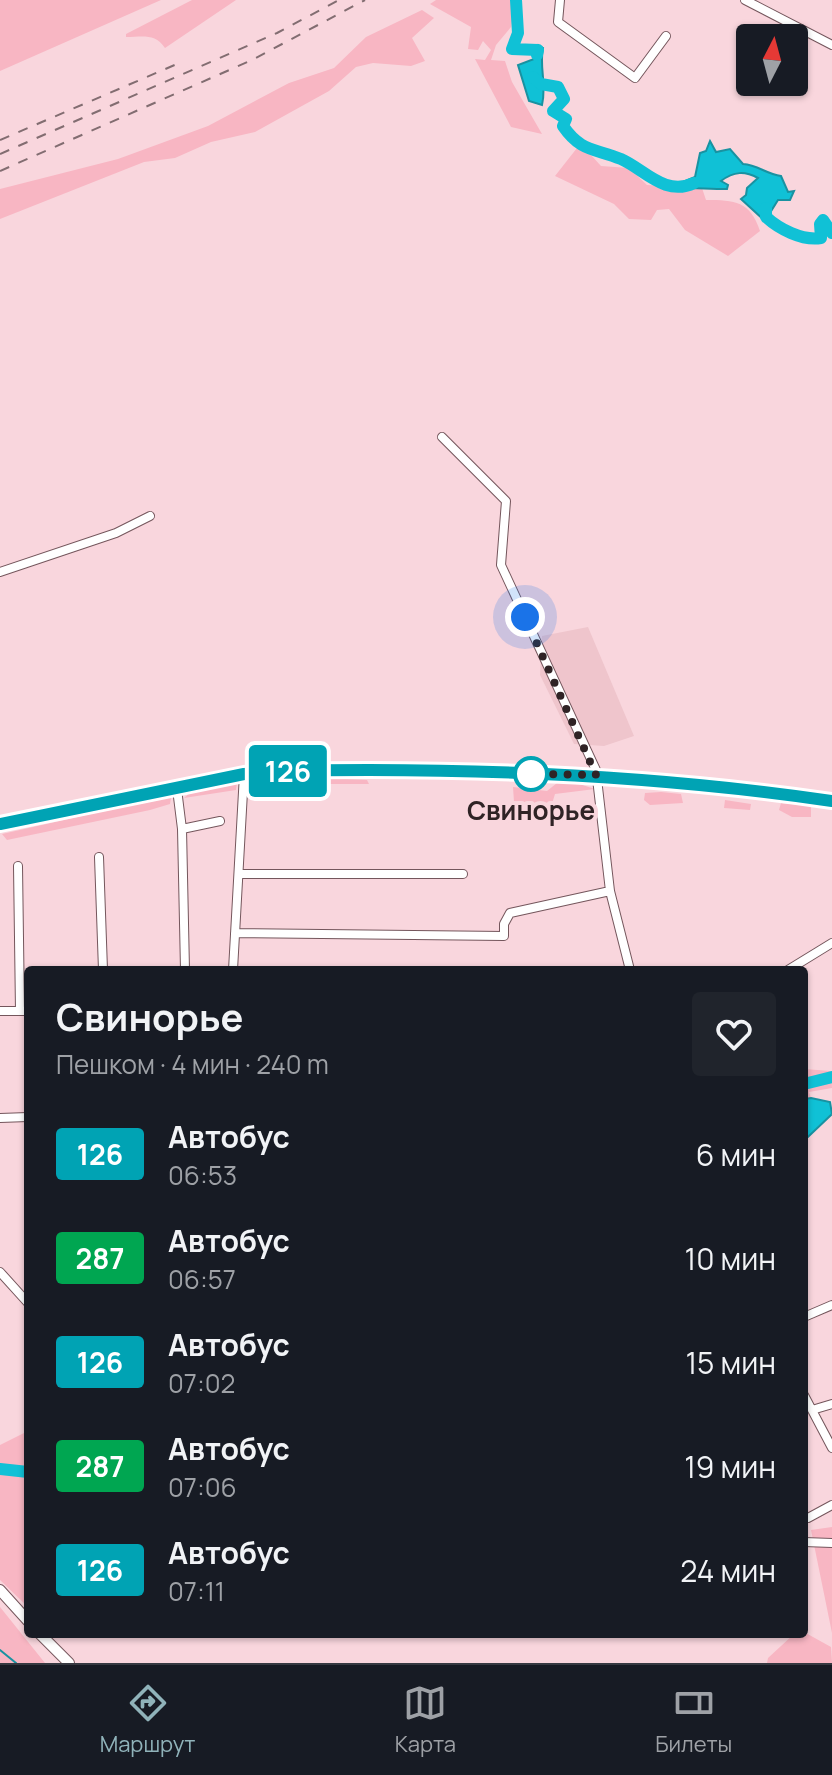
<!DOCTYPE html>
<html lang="ru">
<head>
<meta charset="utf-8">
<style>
  body { margin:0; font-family:Manrope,sans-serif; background:#20242c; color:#f1f3f6; height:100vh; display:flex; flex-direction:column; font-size:30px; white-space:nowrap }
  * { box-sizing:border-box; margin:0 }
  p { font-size:26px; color:#9ea1a6 }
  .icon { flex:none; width:44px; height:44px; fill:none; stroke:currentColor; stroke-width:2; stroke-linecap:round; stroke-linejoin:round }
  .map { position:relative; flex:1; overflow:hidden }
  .panel { position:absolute; left:24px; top:966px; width:784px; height:672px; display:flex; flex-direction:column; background:#171b24; border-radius:8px; box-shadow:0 2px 6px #0004 }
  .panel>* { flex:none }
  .badge { padding:0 16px; border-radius:6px; font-size:28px; line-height:52px }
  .needle { width:52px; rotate:6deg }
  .fabs { position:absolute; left:736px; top:24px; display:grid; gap:16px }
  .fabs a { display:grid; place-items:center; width:72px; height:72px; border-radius:8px; background:#171b24; box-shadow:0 2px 6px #0004; font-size:40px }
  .you { position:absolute; width:40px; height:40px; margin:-20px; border:6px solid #fff; border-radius:50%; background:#1a73e8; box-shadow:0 0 0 12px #1a73e833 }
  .map>.badge { position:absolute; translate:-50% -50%; box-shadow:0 0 0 4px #fff }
  .round { display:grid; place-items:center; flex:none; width:84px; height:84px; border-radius:8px; background:#20242c }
  .headline { display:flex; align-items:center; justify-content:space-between; height:136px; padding:0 32px }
  h1 { font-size:38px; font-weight:700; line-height:60px }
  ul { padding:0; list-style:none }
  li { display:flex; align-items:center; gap:24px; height:104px; padding:0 32px }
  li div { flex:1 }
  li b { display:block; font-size:30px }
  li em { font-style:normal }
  li .badge { min-width:88px; font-weight:700; text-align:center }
  .menu { display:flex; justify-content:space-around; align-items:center; height:112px; border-top:2px solid #363941; background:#171b24; font-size:22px; color:#9ea1a6 }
  .menu a { display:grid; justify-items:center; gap:4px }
  .menu .on { color:#90b3ba }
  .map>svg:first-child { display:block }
</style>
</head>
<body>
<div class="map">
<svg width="832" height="1663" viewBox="0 0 832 1663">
  <rect width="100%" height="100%" fill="#f9d6dd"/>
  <path fill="#efc5cc" d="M 588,627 L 634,736 L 604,746 L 574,744 L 540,675 L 542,636 Z"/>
  <path fill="#f8b6c3" d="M 0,0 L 161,0 L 0,71 Z
    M 192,0 L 236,0 L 165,48 C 155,33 143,37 126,37 L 126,34 Z
    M 436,0 L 515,0 L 511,27 L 496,45 L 491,60 L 505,61 L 512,82 L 542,134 L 511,127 L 475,59 L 485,60 L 491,50 L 483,41 L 478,50 L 468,49 L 471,27 L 430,4 Z
    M 422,10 L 434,18 L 412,38 L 425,61 L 411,66 L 373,63 L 356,67 L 329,91 L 255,132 L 211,142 L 175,158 L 144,162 L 0,219 L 0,189 L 118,159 L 208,126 L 289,83 L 334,68 L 366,37 Z
    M 577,148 L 591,155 L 601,166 L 629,168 L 647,185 L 702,188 L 706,200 C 735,200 750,201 760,231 L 728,256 L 685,230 L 669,209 L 657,210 L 651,220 L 629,219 L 614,204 L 555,176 Z
    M 311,777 L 317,781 L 313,786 L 287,788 L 268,781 Z
    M 324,778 L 367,780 L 369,784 L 329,784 Z
    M 573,782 L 595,789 L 555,794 L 551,807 L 514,802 L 513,787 L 547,791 L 557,783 Z
    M 237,783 L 236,790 L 184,798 L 192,791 Z
    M 661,792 L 681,794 L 683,803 L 650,805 L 644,800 L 645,793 Z
    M 166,797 L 171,798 L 170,804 L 150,810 L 7,840 L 2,834 Z
    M 725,800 L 751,804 L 750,810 L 724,808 Z
    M 781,803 L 811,806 L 811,817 L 792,817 L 779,810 Z
    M 804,1069 L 831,1071 L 832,1088 L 809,1092 L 811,1098 L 804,1099 Z
    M 28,1431 L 28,1607 L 0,1580 L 0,1445 Z
    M 832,1527 L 832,1633 L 811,1530 Z
    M 0,1607 L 45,1663 L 0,1663 Z
    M 804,1632 L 831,1647 L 832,1663 L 767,1663 L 768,1658 L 794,1634 Z"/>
  <path fill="#10c1d6" stroke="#1992a1" stroke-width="2" d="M 538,45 L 543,48 C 539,67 547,84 542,105 L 529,101 L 518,65 L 534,59 L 535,54 L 529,50 Z
    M 710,141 L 716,152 L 730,149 L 743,164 C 758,165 766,174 781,176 L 788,192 L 794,191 L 790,200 L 778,200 L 765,221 L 741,199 L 746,195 L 747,188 L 758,178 C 745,171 734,171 721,181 L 728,185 L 727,189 C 710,189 698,188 681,188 L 680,183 L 695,177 L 700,153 L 706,151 Z
    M 811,1098 L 830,1102 L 832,1114 L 808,1137 L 804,1136 L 804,1099 Z"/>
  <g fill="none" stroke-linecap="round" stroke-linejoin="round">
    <path stroke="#1992a1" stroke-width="2" d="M 0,1650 L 16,1663"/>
    <path stroke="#10c1d6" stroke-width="12" d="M 516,0 L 518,33 L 512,49 L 538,50 L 537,55
      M 533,77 L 541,84 L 558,87 L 564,99 L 553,111 L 566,119 L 563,126 C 581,152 594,148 621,159 C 644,169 665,197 694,183
      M 766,208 L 766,217 C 779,229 802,241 821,238 L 820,224 L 823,220 L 832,233
      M 804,1084 L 832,1077
      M 0,1469 L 28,1472"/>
    <defs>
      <path id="minor" d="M 560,0 L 558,22 L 635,78 L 666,36
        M 745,0 L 832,45
        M 442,437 L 506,501 L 501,565 L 596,770 L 610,891 L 630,970
        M 0,572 L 116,533 L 150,516
        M 177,789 L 182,829 L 185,970
        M 182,829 L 220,821
        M 99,857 L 103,970
        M 18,866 L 20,1011
        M 239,874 L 463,874
        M 235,933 L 504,936 L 504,924 L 510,913 L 610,891
        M 233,970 L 244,774
        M 788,970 L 832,943
        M 0,1011 L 28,1011
        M 0,1118 L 28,1117
        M 0,1272 L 28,1303
        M 804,1317 L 832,1305
        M 804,1395 L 832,1448
        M 812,1410 L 832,1404
        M 808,1518 L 832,1505
        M 804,1542 L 832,1543"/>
      <path id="major" d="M 0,824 L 244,774 L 277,771 C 462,767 649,773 832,801
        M 0,1590 L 28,1621
        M 40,1634 L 69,1663"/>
    </defs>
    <use href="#minor" stroke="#74565c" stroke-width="10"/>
    <use href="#major" stroke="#74565c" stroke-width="12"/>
    <use href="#minor" stroke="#fff" stroke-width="8"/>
    <use href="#major" stroke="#fff" stroke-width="10"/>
    <path stroke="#826d71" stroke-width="2" stroke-dasharray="10 10" stroke-linecap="butt" d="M 0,140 L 177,64
      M 0,154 L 277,33 L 339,0
      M 0,171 L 252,60 L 365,0"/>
  </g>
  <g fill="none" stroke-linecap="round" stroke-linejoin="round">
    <defs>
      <path id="line" d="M 0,824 L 244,774 L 277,771 C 463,767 648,774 832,801"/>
    </defs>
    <use href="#line" stroke="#fff" stroke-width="18"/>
    <use href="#line" stroke="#00a3b4" stroke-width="12"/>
    <path stroke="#2f2325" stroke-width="8" stroke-dasharray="0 14.4" d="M 525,617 L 596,775 L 531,774"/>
  </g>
  <circle fill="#fff" stroke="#00a3b4" stroke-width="4" cx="531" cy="774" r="16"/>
  <g text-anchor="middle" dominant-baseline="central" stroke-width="8" stroke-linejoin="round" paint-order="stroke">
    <g font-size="26" font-weight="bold" fill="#2f2325" stroke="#f9d6dd">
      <text x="531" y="810">Свинорье</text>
    </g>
  </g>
</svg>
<div class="fabs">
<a><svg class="needle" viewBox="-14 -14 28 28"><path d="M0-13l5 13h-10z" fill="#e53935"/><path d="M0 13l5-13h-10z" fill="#9ea1a6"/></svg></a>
</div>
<div class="you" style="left:525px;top:617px"></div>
<b class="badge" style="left:288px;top:771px;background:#00a3b4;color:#fff">126</b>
<section class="panel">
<div class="headline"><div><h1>Свинорье</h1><p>Пешком · 4 мин · 240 m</p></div><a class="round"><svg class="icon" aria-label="heart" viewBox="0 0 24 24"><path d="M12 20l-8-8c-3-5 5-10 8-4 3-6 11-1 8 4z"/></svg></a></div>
<ul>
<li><span class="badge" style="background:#00a3b4;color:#fff">126</span><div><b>Автобус</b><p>06:53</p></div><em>6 мин</em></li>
<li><span class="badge" style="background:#00a651;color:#fff">287</span><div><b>Автобус</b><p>06:57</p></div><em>10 мин</em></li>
<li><span class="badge" style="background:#00a3b4;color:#fff">126</span><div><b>Автобус</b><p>07:02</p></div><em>15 мин</em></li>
<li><span class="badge" style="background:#00a651;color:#fff">287</span><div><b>Автобус</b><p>07:06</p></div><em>19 мин</em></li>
<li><span class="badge" style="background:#00a3b4;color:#fff">126</span><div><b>Автобус</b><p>07:11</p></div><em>24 мин</em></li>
</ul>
</section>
</div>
<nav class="menu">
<a class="on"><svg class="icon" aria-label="directions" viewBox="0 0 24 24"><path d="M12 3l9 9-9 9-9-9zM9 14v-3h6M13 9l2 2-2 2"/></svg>Маршрут</a>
<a><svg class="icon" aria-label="map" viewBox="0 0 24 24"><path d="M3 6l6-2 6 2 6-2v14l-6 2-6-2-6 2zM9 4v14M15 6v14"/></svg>Карта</a>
<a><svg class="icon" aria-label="tickets" viewBox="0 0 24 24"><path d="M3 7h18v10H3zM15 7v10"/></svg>Билеты</a>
</nav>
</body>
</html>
